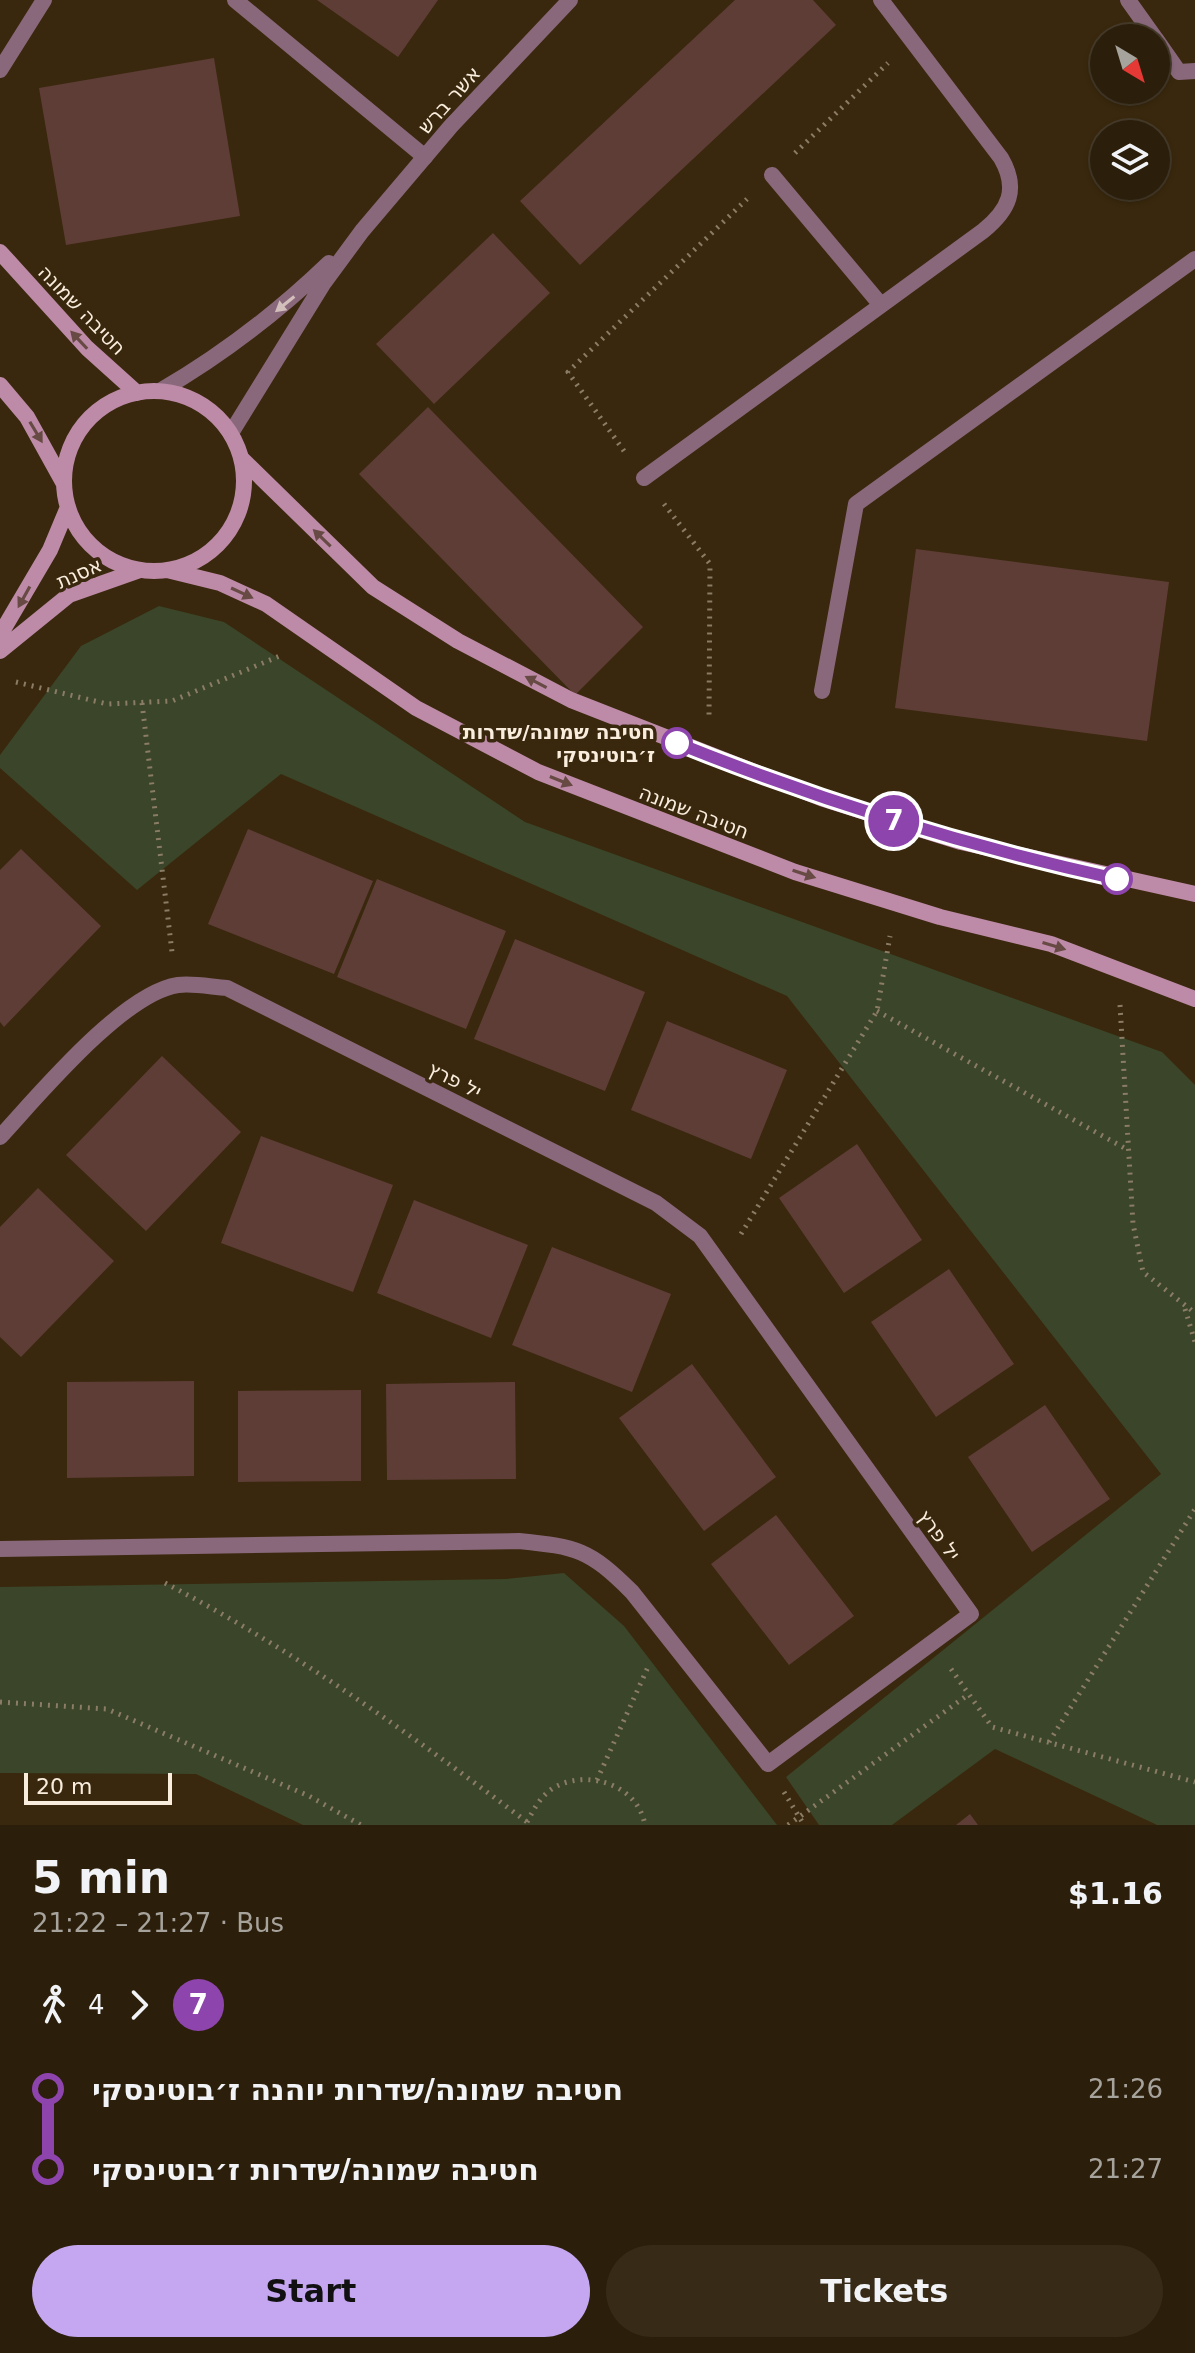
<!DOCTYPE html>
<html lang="en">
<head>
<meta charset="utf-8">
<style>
  body { margin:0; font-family:"DejaVu Sans",Heebo,sans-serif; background:#372b18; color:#f1f3f6; height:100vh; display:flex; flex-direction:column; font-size:30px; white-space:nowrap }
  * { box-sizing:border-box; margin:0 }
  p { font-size:26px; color:#a6a29c }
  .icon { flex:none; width:44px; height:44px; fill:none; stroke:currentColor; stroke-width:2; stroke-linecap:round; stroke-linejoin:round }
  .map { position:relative; height:1825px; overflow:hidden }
  .side { display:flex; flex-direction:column; background:#2b1e0a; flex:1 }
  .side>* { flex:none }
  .badge { padding:0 16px; border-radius:26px; font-size:28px; line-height:52px }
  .needle { width:52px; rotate:142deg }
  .fabs { position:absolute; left:1090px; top:24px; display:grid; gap:16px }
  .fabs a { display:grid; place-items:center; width:80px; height:80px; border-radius:50%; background:#2b1e0a; box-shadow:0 2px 6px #0004,0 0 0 2px #473c2b; font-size:40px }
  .scale { position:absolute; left:24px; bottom:20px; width:148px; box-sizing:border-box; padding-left:8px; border:4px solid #f9edde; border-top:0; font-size:22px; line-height:28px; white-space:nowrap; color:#f9edde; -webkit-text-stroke:6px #39280d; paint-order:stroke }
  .map>.badge { position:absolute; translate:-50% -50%; box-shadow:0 0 0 4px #fff }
  .legs { display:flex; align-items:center; gap:12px; height:88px; padding:0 32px; font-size:26px }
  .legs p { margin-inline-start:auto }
  .head { display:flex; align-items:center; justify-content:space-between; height:136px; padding:0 32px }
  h1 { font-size:44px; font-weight:700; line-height:60px }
  .action { display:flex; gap:16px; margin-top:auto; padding:16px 32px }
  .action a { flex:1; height:92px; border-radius:48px; background:#c5a7f1; color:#111; font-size:32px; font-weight:700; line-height:92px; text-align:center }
  .action a+a { background:#372b18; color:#f1f3f6 }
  ul { padding:0 32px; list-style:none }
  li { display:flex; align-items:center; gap:28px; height:80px; font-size:30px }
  li i { display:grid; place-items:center; width:12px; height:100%; margin:0 10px; background:currentColor }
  li i::after { content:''; width:20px; height:20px; margin:-10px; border:6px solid; border-radius:50%; background:#2b1e0a }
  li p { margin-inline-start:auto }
  li:first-child i { background:linear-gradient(#0000 50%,currentColor 0) }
  li:last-child i { background:linear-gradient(currentColor 50%,#0000 0) }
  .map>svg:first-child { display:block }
</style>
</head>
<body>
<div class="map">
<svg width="1195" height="1825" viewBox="0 0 1195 1825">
  <rect width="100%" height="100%" fill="#39280d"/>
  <path fill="#3a4529" d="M 159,606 L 224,622 L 525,822 L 1162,1052 L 1195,1085 L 1195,1825 L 1157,1825 L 995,1749 L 892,1825 L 819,1825 L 786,1777 L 1161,1474 L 787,996 L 281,774 L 137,890 L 0,768 L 0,755 L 81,646 Z
    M 564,1573 L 624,1626 L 777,1825 L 303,1825 L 196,1774 L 0,1773 L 0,1587 L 506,1579 Z"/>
  <path fill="#5e3d36" d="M 317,0 L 438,0 L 398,57 Z
    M 735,0 L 813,0 L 836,25 L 580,265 L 520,201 Z
    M 214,58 L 240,216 L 66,245 L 39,88 Z
    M 493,233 L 550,293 L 434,404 L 376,344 Z
    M 428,407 L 643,627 L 575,695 L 359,474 Z
    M 916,549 L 1169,582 L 1147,741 L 895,708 Z
    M 248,829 L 373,881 L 334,974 L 208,924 Z
    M 21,849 L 101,926 L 4,1027 L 0,1022 L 0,870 Z
    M 377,879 L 506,931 L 466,1029 L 337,977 Z
    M 515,939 L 645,992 L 605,1091 L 474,1039 Z
    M 667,1021 L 787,1070 L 751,1159 L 631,1110 Z
    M 162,1056 L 241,1132 L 146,1231 L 66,1155 Z
    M 261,1136 L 393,1185 L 353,1292 L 221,1243 Z
    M 857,1144 L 922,1240 L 844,1293 L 779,1198 Z
    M 38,1188 L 114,1261 L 21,1357 L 0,1337 L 0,1227 Z
    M 414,1200 L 528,1245 L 491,1338 L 377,1293 Z
    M 552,1247 L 671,1294 L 632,1392 L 512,1345 Z
    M 949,1269 L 1014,1364 L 936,1417 L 871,1322 Z
    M 692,1364 L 776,1477 L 704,1531 L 619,1418 Z
    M 194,1381 L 194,1476 L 67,1478 L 67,1382 Z
    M 515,1382 L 516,1479 L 387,1480 L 386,1384 Z
    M 361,1390 L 361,1481 L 238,1482 L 238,1391 Z
    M 1045,1405 L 1110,1499 L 1032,1552 L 968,1457 Z
    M 776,1515 L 854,1616 L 789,1665 L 711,1564 Z
    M 970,1814 L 978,1825 L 956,1825 Z"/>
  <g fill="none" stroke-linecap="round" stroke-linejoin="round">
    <path stroke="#8b7c66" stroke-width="5" stroke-dasharray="2 6" stroke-linecap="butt" d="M 795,153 L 888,63
      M 624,451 L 568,372 L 747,199
      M 664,504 L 710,564 L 709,718
      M 16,682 L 107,704 L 172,701 L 282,655
      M 142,703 L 172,952
      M 1120,1005 L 1133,1224 L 1143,1272 L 1195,1313
      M 877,1011 L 1128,1150
      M 741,1234 L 877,1011 L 890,936
      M 1185,1309 L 1195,1342
      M 165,1583 C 294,1650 410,1734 527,1822
      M 951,1669 L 992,1727 L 1195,1782
      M 0,1702 L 107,1709 L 309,1796 L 361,1825
      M 1049,1742 L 1195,1509
      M 597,1780 L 648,1667
      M 784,1792 L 804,1825
      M 527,1822 C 534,1809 541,1795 555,1787 C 588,1769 638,1785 645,1825
      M 788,1825 L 969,1694"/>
    <path stroke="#89687b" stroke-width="16" d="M 235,0 L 425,157
      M 1128,0 L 1155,38
      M 1156,39 L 1179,72 L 1195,71
      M 0,70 L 44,0
      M 772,175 L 881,305
      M 644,478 L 983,231 C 1009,210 1019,189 1001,158 L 881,0
      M 822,691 L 856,504 L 1195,259"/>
    <path stroke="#89687b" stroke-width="16" d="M 160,391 C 222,355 277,313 329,263
      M 231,433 L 323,284 L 362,231 L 451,126 L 570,0
      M 0,1137 C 38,1096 123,993 178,985 C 193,983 212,987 227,988 L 656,1203 L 700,1236 L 971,1614 L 768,1764 L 632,1592 C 589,1549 577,1547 519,1541 L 0,1549"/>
    <path stroke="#bd8aa8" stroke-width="16" d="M 0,252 L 87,348 L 137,393
      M 0,385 L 27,417 L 63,482
      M64 481a90 90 0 1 1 180 0a90 90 0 1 1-180 0Z
      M 242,459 L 373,587 L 458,641 L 571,700 L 821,798 L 961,842 L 1195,894
      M 167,570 L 220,583 L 266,604 L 416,708 L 538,772 L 795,872 L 940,917 L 1051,944 L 1195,999
      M 0,635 L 50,550 L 68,507
      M 0,651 L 69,595 L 140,570"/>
  </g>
  <defs><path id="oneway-solid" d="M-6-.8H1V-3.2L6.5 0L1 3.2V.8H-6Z" transform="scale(2)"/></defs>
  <use fill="#d2bebb" href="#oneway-solid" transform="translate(285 304) rotate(141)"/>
  <g fill="#674a43">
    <use href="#oneway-solid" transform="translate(79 340) rotate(-133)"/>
    <use href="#oneway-solid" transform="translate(36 432) rotate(59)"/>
    <use href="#oneway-solid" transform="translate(322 538) rotate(-136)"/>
    <use href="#oneway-solid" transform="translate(242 593) rotate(25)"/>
    <use href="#oneway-solid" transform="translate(24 597) rotate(119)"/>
    <use href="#oneway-solid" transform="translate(536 682) rotate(-152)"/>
    <use href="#oneway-solid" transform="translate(561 781) rotate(22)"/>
    <use href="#oneway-solid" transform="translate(804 874) rotate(18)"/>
    <use href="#oneway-solid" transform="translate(1054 946) rotate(17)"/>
  </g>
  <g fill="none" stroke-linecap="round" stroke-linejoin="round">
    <defs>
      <path id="line-1" d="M 677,743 C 821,801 966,846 1117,879"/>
    </defs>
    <use href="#line-1" stroke="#fff" stroke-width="18"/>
    <use href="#line-1" stroke="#8e44ad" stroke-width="12"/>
  </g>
  <g fill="#fff" stroke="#8e44ad" stroke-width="4">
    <circle cx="677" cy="743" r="14"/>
    <circle cx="1117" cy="879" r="14"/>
  </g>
  <g text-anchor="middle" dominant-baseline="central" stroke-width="7" stroke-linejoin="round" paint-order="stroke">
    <g font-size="20" fill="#f9edde" stroke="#39280d">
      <text transform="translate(449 100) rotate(-48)">אשר ברש</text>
      <text transform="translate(82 310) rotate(46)">חטיבה שמונה</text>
      <text transform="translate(79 573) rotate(-24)">אסנת</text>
      <text transform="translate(694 812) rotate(21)">חטיבה שמונה</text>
      <text transform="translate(455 1080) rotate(27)">יל פרץ</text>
      <text transform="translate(939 1535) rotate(54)">יל פרץ</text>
    </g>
    <g font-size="20" font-weight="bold" fill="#f9edde" stroke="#39280d" text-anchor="end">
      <text x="655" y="732">חטיבה שמונה/שדרות<tspan x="655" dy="23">ז׳בוטינסקי</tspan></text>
    </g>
  </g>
</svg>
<div class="fabs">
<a><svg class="needle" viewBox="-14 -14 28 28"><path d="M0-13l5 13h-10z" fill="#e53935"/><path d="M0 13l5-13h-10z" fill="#a6a29c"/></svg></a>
<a><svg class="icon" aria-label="layers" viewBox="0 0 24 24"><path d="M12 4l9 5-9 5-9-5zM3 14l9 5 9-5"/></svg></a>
</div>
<div class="scale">20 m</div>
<b class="badge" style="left:894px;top:821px;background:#8e44ad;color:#fff">7</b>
</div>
<section class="side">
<div class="head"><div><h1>5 min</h1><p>21:22 – 21:27 · Bus</p></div><b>$1.16</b></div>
<div class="legs"><svg class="icon" aria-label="walk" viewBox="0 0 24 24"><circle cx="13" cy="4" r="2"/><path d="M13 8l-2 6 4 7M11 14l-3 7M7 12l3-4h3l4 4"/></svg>4<svg class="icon" aria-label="forward" viewBox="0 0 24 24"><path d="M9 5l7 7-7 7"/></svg><b class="badge" style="background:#8e44ad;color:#fff">7</b></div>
<ul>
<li><i style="color:#8e44ad"></i><b>חטיבה שמונה/שדרות יוהנה ז׳בוטינסקי</b><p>21:26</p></li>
<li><i style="color:#8e44ad"></i><b>חטיבה שמונה/שדרות ז׳בוטינסקי</b><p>21:27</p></li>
</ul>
<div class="action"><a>Start</a><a>Tickets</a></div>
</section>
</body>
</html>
